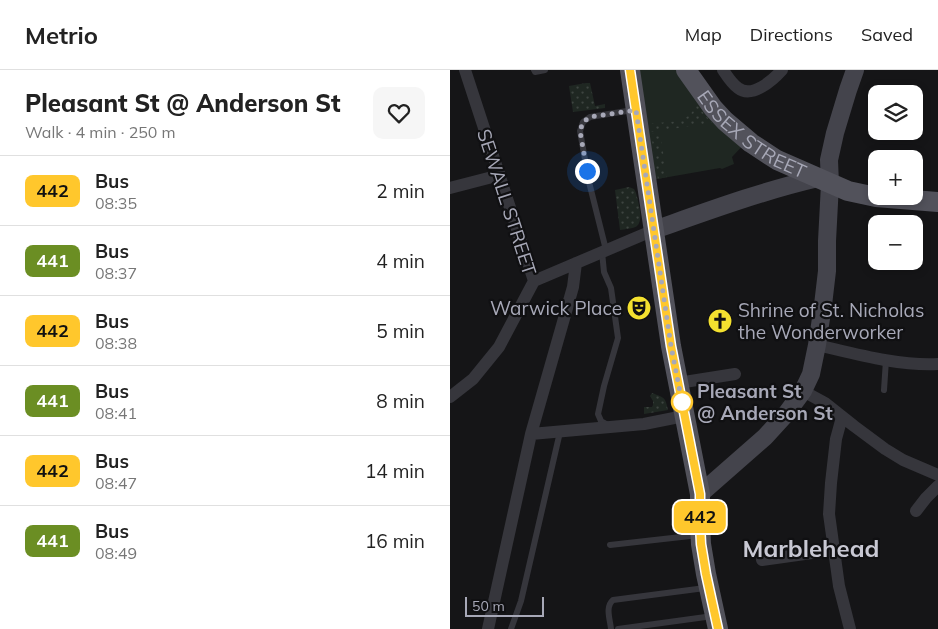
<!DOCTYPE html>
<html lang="en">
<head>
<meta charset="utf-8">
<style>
  body { margin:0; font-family:Mulish,sans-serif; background:#f6f6f6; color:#222; height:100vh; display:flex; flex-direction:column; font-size:19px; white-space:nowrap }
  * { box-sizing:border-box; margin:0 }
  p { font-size:16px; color:#767676 }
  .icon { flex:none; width:28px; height:28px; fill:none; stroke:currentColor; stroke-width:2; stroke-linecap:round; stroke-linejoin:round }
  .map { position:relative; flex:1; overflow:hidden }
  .details { display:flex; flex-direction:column; background:#fff; width:450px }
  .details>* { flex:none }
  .badge { padding:0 10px; border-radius:8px; font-size:18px; line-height:32px }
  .buttons { position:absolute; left:418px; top:15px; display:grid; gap:10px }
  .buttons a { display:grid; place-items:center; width:55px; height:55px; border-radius:10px; background:#fff; box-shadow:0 2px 8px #0003; font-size:25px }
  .scale { position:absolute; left:15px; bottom:12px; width:79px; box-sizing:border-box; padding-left:5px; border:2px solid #a7a8b7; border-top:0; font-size:14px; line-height:18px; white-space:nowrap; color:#a7a8b7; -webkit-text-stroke:4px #101012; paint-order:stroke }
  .you { position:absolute; width:25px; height:25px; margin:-12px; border:4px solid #fff; border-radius:50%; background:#1a73e8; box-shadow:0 0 0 8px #1a73e833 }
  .map>.badge { position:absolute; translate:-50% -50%; box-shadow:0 0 0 2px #fff }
  .round { display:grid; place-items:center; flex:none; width:52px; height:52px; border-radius:10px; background:#f6f6f6 }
  .head { display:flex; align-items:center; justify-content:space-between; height:85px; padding:0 25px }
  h1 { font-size:24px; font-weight:800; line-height:38px }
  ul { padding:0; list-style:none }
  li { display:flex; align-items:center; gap:15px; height:70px; padding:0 25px; border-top:1px solid #e0e0e0 }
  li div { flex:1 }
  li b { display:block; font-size:19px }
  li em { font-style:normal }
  li .badge { min-width:55px; font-weight:700; text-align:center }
  header { display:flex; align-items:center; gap:30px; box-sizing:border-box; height:70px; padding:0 25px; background:#fff; border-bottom:1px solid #e0e0e0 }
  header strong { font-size:24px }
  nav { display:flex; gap:28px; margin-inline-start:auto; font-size:18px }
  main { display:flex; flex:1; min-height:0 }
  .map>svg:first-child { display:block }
</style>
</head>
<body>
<header>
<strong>Metrio</strong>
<nav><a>Map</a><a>Directions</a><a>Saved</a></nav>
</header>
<main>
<section class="details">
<div class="head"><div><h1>Pleasant St @ Anderson St</h1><p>Walk · 4 min · 250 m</p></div><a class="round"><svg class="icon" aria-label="heart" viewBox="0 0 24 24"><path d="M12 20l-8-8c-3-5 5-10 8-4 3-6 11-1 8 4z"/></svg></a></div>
<ul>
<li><span class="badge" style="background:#ffc72c;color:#111">442</span><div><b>Bus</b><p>08:35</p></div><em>2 min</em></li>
<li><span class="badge" style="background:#6b8e23;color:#fff">441</span><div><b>Bus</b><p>08:37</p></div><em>4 min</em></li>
<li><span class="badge" style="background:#ffc72c;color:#111">442</span><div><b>Bus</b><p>08:38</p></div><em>5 min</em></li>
<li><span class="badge" style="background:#6b8e23;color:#fff">441</span><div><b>Bus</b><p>08:41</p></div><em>8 min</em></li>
<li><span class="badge" style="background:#ffc72c;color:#111">442</span><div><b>Bus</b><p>08:47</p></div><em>14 min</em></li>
<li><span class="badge" style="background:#6b8e23;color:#fff">441</span><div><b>Bus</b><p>08:49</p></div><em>16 min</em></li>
</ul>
</section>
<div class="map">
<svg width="488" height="559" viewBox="0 0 488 559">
  <defs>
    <pattern id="garden-dots" width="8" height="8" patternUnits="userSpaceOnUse" patternTransform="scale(1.25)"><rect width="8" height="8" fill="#1f2722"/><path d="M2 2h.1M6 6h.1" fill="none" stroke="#3d4440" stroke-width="1.8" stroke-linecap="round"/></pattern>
  </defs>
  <rect width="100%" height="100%" fill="#151517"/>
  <path fill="#1f2722" d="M 180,0 L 236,0 L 298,70 L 282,87 L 284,94 L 272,99 L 270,98 L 196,111 Z"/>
  <path fill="url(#garden-dots)" d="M 136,13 L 140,13 L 145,36 L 155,34 L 155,38 L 123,42 L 119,16 Z
    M 246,34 L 262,53 L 201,62 L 200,54 C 217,51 240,55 246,34 Z
    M 210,63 L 217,107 L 208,109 L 201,64 Z
    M 179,117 L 184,119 L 186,123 C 188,131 194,150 187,156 C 183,159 175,159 170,160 L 165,120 Z
    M 202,323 C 215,328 215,327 218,340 L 194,344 L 194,337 L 202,337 L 203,335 L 203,331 L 200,326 Z"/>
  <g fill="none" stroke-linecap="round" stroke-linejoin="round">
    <path stroke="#36363c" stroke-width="6" d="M 84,0 L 85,2 L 95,0
      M 137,101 L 130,61 L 133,52 L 140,47 L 183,40
      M 138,108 L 156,180
      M 152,182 L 154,202 L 161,218 L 168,268 L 154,316 L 148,344 L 151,351 L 158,355
      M 434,320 L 436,290
      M 160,475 L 249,465
      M 61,559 L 71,531 L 110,362
      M 161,559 C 160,549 155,537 163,530 L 255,518
      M 168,559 L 263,546"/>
    <path stroke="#36363c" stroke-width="12" d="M 273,0 C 277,6 282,14 288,18 C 302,29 323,10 332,0
      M 0,118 L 50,105
      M 84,211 L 204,160
      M 367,275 C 406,284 448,296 488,294
      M 228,313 L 285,304
      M 353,321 L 375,333 L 404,356 L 435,379 L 453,390 L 488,405
      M 0,327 L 23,309 L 49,277 L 84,211 L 15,0
      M 392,347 L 386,369 L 381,413 L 379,444 L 389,516 L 400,559
      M 81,364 L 194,354 L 234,346
      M 466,441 L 476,428 L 488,416
      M 312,490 L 383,480
      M 38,559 L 81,364 L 123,217 L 126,193"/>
    <path stroke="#44444c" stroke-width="18" d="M 204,160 C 258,141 312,121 368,108
      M 250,424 L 315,367 L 336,344 L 353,321 L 361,304 L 367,275 L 373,235 L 377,201 L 377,171 L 380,114 L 379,90 L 385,63 L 398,20 L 405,0"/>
    <g stroke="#52525b" stroke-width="20">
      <path d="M 180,0 L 221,276 L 250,424 L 250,454 L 251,474 L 256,504 L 268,559"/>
      <path id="s1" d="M 236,0 L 263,38 L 275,51 L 301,73 L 327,90 L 398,121 L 426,127 L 488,132"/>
    </g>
  </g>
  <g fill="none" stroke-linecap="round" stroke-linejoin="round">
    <defs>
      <path id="line" d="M 180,0 L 221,276 L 250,424 L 250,454 L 251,474 L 256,504 L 268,559"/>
    </defs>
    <use href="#line" stroke="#fff" stroke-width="11"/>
    <use href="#line" stroke="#ffc72c" stroke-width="8"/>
    <path stroke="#a7a8b7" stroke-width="5" stroke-dasharray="0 9" d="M 137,101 L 130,61 L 133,52 L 140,47 L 186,40 L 221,276 L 232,332"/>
  </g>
  <defs>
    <symbol id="theatre-disc" viewBox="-11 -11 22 22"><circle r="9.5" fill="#f4e12f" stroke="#101012"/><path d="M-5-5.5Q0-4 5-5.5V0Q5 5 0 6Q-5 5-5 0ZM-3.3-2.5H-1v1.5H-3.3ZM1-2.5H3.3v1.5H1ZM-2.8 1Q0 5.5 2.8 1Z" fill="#111"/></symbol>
    <symbol id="church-disc" viewBox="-11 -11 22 22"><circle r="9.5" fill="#f4e12f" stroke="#101012"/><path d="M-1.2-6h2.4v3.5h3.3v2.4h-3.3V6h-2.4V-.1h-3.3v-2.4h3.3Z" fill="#111"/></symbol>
  </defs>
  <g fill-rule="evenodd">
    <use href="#theatre-disc" x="175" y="224" width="28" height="28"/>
    <use href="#church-disc" x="256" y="237" width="28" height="28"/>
  </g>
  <circle fill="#fff" stroke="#ffc72c" stroke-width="2.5" cx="232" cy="332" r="10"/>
  <g text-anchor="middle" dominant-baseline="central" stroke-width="4.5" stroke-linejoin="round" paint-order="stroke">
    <g font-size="19" fill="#a7a8b7" stroke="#101012">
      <text stroke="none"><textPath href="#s1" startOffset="94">ESSEX STREET</textPath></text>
      <text transform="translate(57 132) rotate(72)">SEWALL STREET</text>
    </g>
    <g font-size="19" fill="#a7a8b7" stroke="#101012" text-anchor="end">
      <text x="172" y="238">Warwick Place</text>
      <text x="288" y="240" text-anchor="start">Shrine of St. Nicholas<tspan x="288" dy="22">the Wonderworker</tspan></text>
    </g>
    <g font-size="19" font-weight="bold" fill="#a7a8b7" stroke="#101012" text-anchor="start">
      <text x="247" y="321">Pleasant St<tspan x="247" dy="22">@ Anderson St</tspan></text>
    </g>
    <g font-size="24" font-weight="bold" fill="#c8c8d3" stroke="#101012">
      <text x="361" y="478">Marblehead</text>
    </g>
  </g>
</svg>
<div class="buttons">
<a><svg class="icon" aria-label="layers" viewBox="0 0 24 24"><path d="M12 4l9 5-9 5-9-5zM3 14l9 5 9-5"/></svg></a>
<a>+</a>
<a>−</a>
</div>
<div class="scale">50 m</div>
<div class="you" style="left:137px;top:101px"></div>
<b class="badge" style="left:250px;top:447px;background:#ffc72c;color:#111">442</b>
</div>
</main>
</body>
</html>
